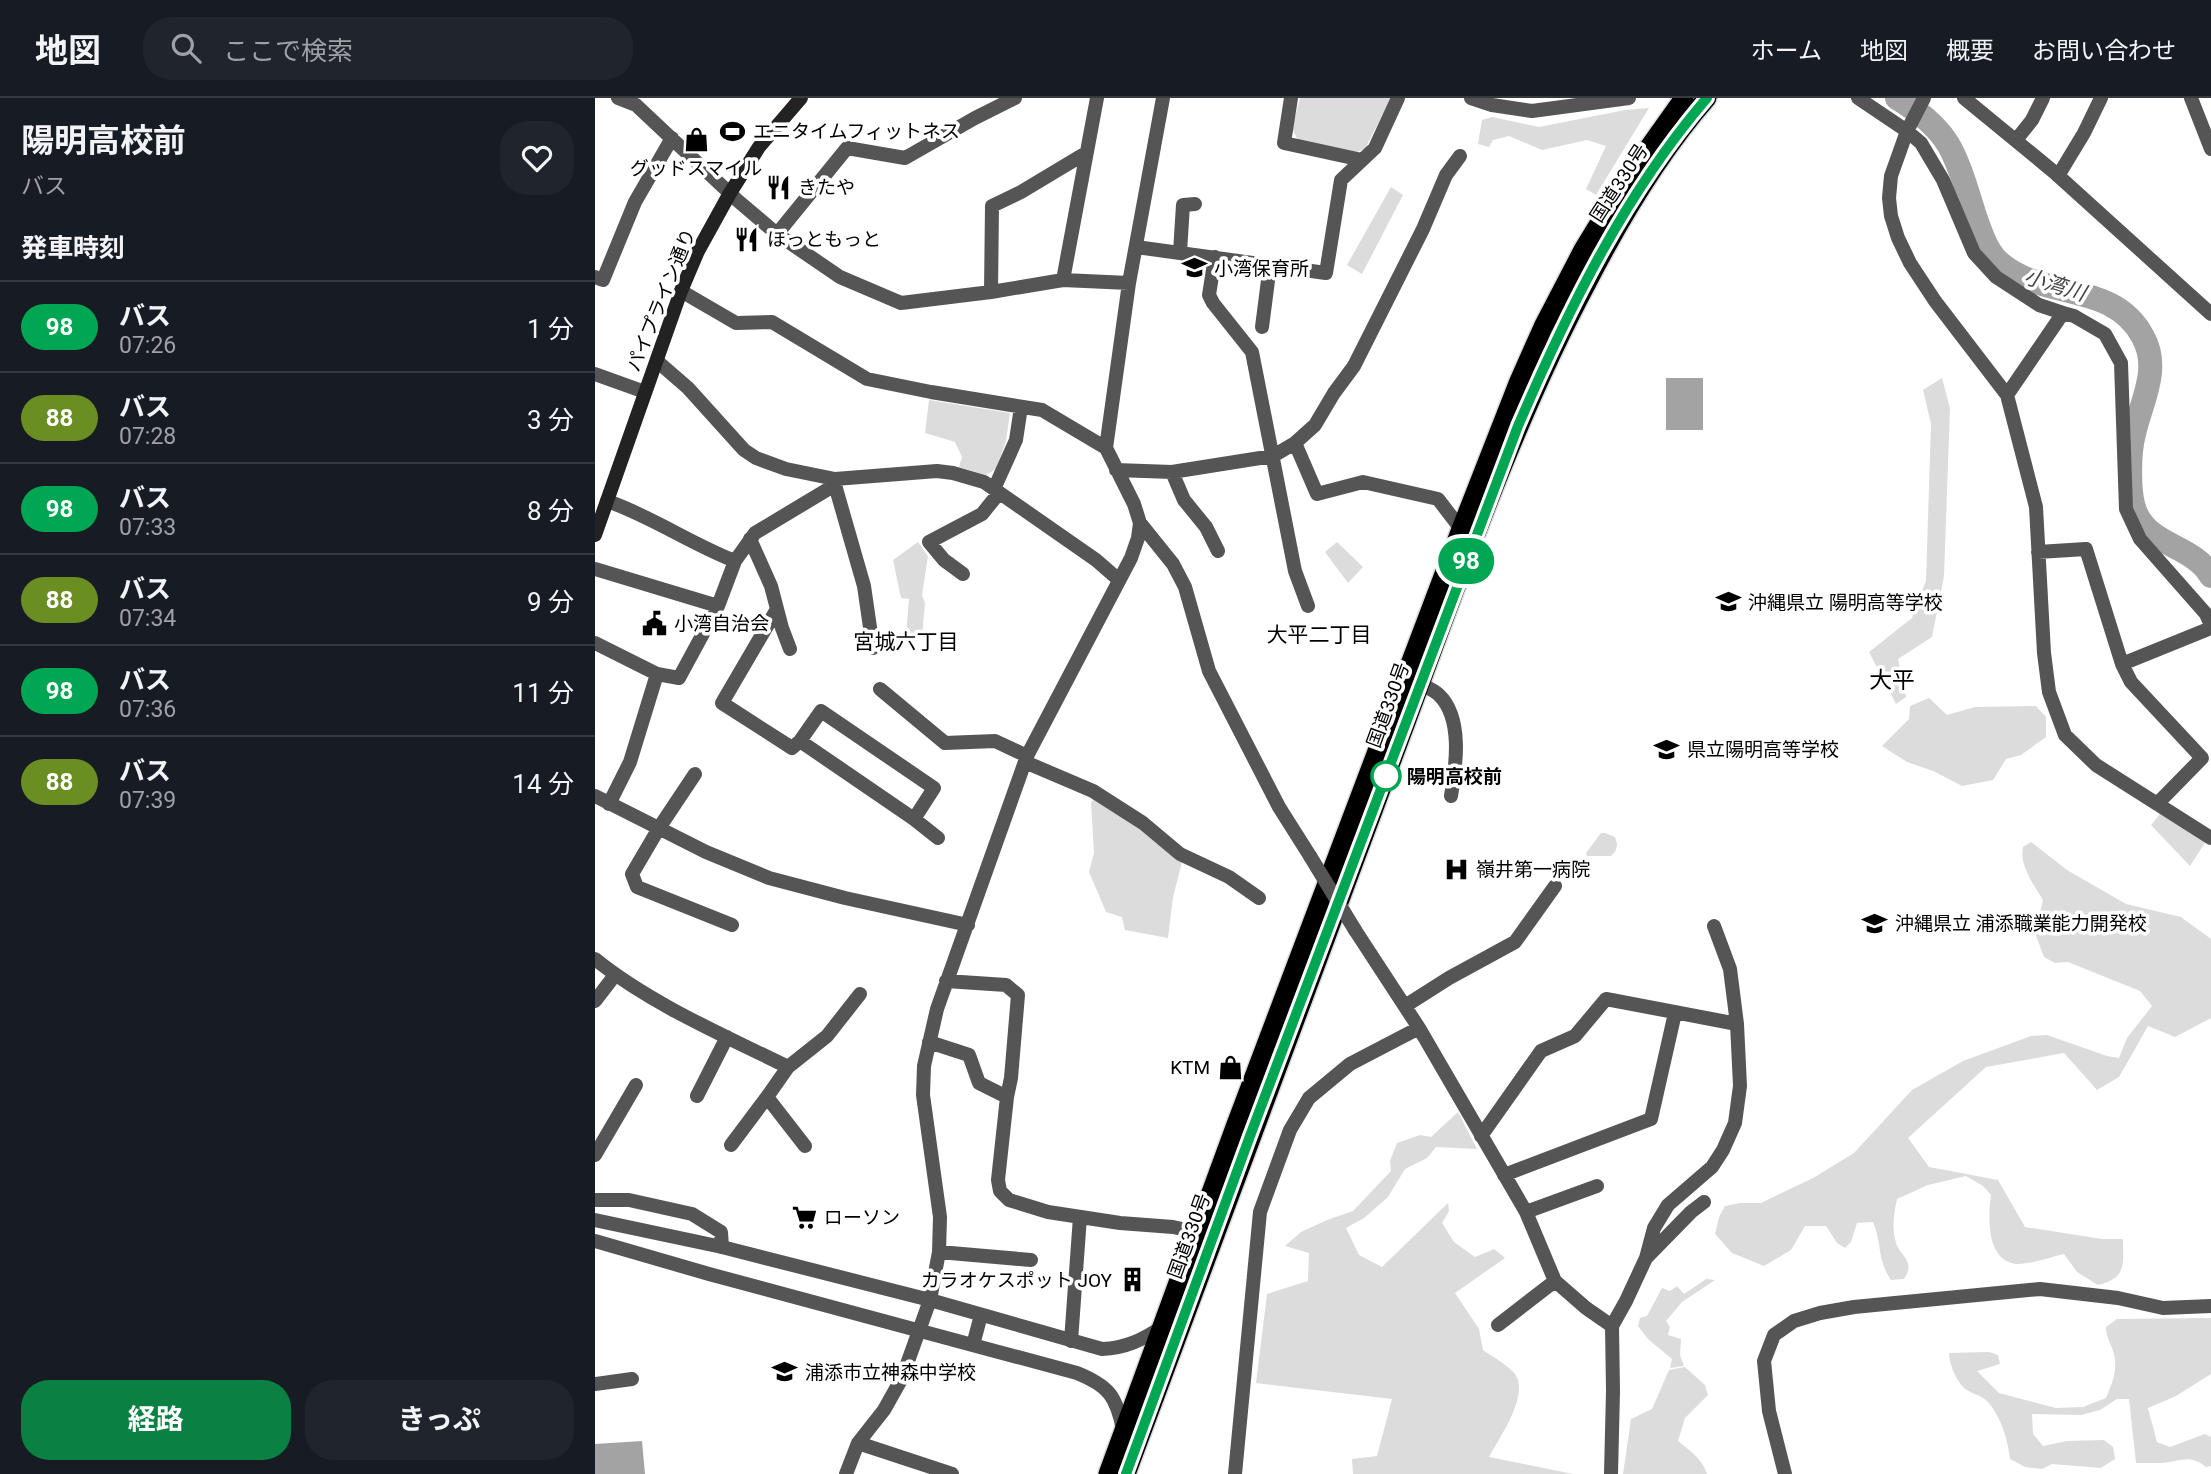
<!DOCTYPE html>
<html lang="ja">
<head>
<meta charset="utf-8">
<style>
  body { margin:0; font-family:Roboto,"Noto Sans JP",sans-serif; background:#20242c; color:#f1f3f6; height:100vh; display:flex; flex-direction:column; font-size:26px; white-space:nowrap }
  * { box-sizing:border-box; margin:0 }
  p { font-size:23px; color:#9ea1a6 }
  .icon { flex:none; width:38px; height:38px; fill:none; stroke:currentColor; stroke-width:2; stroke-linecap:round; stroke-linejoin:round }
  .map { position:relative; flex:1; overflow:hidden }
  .side { display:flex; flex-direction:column; background:#171b24; width:595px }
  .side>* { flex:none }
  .badge { padding:0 14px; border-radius:23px; font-size:24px; line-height:46px }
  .map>.badge { position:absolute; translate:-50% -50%; box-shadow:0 0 0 4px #fff }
  h2 { padding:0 21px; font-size:26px; line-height:63px }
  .round { display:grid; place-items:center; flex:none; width:74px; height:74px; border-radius:28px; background:#20242c }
  .head { display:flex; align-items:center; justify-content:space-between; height:119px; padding:0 21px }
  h1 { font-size:33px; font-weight:700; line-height:52px }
  .primary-button { display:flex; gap:14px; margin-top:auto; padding:14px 21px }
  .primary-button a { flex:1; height:80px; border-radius:28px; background:#0b8043; color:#fff; font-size:28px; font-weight:700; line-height:80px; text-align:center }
  .primary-button a+a { background:#20242c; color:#f1f3f6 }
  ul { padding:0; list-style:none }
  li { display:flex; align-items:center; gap:21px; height:91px; padding:0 21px; border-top:2px solid #363941 }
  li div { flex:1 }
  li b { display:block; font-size:26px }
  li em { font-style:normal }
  li .badge { min-width:77px; font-weight:700; text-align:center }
  header { display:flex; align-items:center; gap:42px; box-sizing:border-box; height:98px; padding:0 35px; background:#171b24; border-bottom:2px solid #363941 }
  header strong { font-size:33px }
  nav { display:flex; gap:38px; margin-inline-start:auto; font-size:24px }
  .search { width:490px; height:63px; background:#20242c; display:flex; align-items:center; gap:18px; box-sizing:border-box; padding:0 24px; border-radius:28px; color:#9ea1a6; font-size:26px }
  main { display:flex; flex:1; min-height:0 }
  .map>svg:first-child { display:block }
</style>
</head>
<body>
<header>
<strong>地図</strong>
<div class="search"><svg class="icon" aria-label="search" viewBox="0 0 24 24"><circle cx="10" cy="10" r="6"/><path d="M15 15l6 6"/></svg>ここで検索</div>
<nav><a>ホーム</a><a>地図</a><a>概要</a><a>お問い合わせ</a></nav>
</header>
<main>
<section class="side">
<div class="head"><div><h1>陽明高校前</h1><p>バス</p></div><a class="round"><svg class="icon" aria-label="heart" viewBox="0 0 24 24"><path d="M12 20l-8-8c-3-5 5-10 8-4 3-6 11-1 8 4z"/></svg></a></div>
<h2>発車時刻</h2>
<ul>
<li><span class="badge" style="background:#00a651;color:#fff">98</span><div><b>バス</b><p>07:26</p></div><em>1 分</em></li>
<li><span class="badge" style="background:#6b8e23;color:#fff">88</span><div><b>バス</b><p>07:28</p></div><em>3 分</em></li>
<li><span class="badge" style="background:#00a651;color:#fff">98</span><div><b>バス</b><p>07:33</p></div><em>8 分</em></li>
<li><span class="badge" style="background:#6b8e23;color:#fff">88</span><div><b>バス</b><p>07:34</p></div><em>9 分</em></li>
<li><span class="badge" style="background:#00a651;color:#fff">98</span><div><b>バス</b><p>07:36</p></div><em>11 分</em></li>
<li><span class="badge" style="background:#6b8e23;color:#fff">88</span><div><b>バス</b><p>07:39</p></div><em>14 分</em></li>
</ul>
<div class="primary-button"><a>経路</a><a>きっぷ</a></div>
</section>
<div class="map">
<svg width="1616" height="1376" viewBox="0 0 1616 1376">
  <rect width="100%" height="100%" fill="#fff"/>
  <path fill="#dcdcdc" d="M 705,0 L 796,0 L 770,51 L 762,54 L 703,42 L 697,31 Z
    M 1054,10 L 1001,97 L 991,91 L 1011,48 L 992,42 L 947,52 L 914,38 L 898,42 L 894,49 L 883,46 L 887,22 L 897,19 L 944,29 L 1030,12 Z
    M 796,89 L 808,97 L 767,176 L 752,167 Z
    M 1347,280 L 1355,310 L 1349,478 L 1337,539 L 1303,561 L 1311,599 L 1301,606 L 1274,554 L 1317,520 L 1331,483 L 1336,326 L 1328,292 Z
    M 334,302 L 415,315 L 411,343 L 401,371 L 391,377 L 364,369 L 367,359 L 360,344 L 330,335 Z
    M 323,444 L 333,458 L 327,497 L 330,505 L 327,539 L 311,537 L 314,501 L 306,500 L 298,462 Z
    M 742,444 L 768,469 L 753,485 L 730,454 Z
    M 1334,600 L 1352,617 L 1380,609 L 1441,608 L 1451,619 L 1451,639 L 1426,657 L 1411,661 L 1398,682 L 1367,688 L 1338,673 L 1312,664 L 1287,648 L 1314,621 L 1315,608 Z
    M 499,700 L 547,727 L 587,764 L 578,799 L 573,840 L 530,832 L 527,819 L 511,814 L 494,774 L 499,755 L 496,705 Z
    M 1565,716 L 1611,743 L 1595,768 L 1556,727 Z
    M 1006,735 L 1010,735 L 1020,739 C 1023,747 1023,752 1016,758 L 992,758 L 991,755 Z
    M 1436,744 L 1472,772 L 1531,806 L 1586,819 L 1616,841 L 1616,920 L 1580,939 L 1553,928 L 1524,979 L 1502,992 L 1469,955 L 1391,969 L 1313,1040 L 1334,1069 L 1403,1082 L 1430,1129 L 1507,1141 L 1528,1141 C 1528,1167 1532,1180 1503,1187 L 1482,1174 L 1469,1156 C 1456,1159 1433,1167 1421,1166 C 1391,1162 1393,1119 1396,1097 L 1388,1088 L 1371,1078 L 1333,1087 L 1302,1101 C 1299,1115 1297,1127 1300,1141 C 1303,1158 1322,1162 1309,1181 L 1296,1182 C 1282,1162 1287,1145 1278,1124 L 1262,1125 L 1256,1144 L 1250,1150 L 1242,1145 L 1231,1128 L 1210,1128 L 1196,1152 L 1169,1168 L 1137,1155 L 1120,1136 L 1124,1119 L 1130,1108 L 1145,1105 L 1166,1105 L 1218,1080 L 1259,1055 L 1317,992 L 1368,963 L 1436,938 L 1452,937 L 1512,958 L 1524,960 L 1532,940 L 1557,908 L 1545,893 L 1473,864 L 1460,865 L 1449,859 L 1440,835 L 1448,802 C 1439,787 1424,767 1428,749 Z
    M 863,1014 L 882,1051 L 841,1049 L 832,1060 L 810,1071 L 793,1099 L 769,1120 L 751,1130 L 764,1157 L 787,1169 L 853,1105 L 854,1113 L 847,1125 L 859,1144 L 880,1159 L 899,1151 L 910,1160 L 860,1195 L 884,1231 L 888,1252 C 898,1259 913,1267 920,1276 C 935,1297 904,1340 894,1359 L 978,1376 L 758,1376 L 757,1361 L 782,1358 L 797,1301 L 661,1285 L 672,1196 L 713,1183 L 714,1155 L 690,1148 L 706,1134 L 732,1122 L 758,1113 L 796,1073 L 795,1063 L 802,1045 L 825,1037 L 836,1039 Z
    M 1111,1181 L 1120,1182 L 1087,1204 L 1071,1223 L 1075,1229 L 1073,1237 L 1086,1241 L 1085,1257 L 1089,1268 L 1075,1270 L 1077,1261 L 1053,1241 L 1043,1228 L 1045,1220 L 1052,1218 L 1067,1190 L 1075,1193 L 1082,1188 L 1089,1196 Z
    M 1616,1220 L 1616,1276 L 1581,1298 L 1553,1310 L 1562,1344 L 1575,1349 L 1610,1336 L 1616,1339 L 1616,1368 L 1611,1369 C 1594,1355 1585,1364 1566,1365 C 1557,1365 1549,1365 1541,1365 L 1534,1301 L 1522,1301 L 1505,1312 L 1486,1317 L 1437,1316 L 1438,1336 L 1448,1348 L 1472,1343 L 1509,1342 L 1518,1349 L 1520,1361 L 1506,1370 L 1457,1366 L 1447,1371 L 1430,1369 L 1415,1361 C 1413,1342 1406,1319 1393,1304 C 1387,1297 1376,1296 1369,1290 C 1361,1282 1354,1266 1354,1255 L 1394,1254 L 1403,1257 L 1405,1266 L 1382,1273 L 1404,1295 L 1461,1310 L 1488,1309 L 1511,1300 C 1517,1286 1523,1272 1519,1256 C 1517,1247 1511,1240 1511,1229 L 1522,1221 Z
    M 1090,1269 L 1110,1287 L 1113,1297 L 1090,1320 L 1083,1343 C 1095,1353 1107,1360 1112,1376 L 1028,1376 L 1036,1321 L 1057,1311 L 1074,1272 Z"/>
  <path fill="#a3a3a3" d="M 1071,280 L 1108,280 L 1108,332 L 1071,332 Z
    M 47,1343 L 50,1376 L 0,1376 L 0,1346 Z"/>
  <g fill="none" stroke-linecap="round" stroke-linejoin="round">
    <path stroke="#a3a3a3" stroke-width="24" d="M 1302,0 C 1320,11 1342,28 1353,46 C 1366,68 1373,97 1381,121 C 1387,137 1392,155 1406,166 C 1449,202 1519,183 1548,239 C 1566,271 1546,304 1539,336 C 1534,354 1533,398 1541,415 C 1556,449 1598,447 1616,478"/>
    <defs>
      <path id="trunk" d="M 513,1376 L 640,1029 L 866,431 L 924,283 L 948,229 L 988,152 L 1030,83 L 1089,0
        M 531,1376 C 622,1129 714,882 807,635 C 864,482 916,327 993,183 C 1026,119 1064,55 1112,0"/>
    </defs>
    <use href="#trunk" stroke="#dbdbdb" stroke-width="22"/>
    <path stroke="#555" stroke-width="14" d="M 23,0 L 41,7 L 142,102 L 182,136 L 245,179 L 306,205 L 396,194 L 468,182 L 534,185
      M 696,0 L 689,45 L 767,62
      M 876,0 L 897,7 L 937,13 L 1034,0
      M 1263,0 L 1312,33 L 1326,45 L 1348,82 L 1379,155 L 1401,179 L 1444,207 L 1468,215
      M 1329,0 L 1312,33 L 1296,78 L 1294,100 L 1296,118 L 1303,140 L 1315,165 L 1340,203 L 1412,297 L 1441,409 L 1449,555 L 1454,594 L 1470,637 L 1501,667 L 1616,740
      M 1369,0 L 1459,74 L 1616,216
      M 1596,0 L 1616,51
      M 1421,42 L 1437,22 L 1448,0
      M 1463,78 L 1489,35 L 1506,0
      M 182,136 L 252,50 L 310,60 L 380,20 L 420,0
      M 541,149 L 731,175 L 746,82 L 780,50 L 803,0
      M 585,154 L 588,107 L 600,106
      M 620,159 L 614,197 L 618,205 L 657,254 L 700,473 L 713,508
      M 0,179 L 8,182 L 40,104 L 77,40
      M 468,182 L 502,0
      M 86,193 L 141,225 L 177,224 L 272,281 L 336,294 L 447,312 L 511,350
      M 396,194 L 397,108 L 426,94 L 491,55
      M 667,229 L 675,167
      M 62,263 L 93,290 L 149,352 L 161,360 L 191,371 L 240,381 L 342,373 L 358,375 L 389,384 L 501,462 L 524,482
      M 1412,297 L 1468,215 L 1479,218 L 1510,236 L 1526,265 L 1531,411 L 1545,441 L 1611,516 L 1616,527
      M 700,345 L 720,327 L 739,295 L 759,268 L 828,131 L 851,77 L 865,58
      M 521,372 L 577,374 L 678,358 L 700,345 L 722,396 L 768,384 L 843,401 L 866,431
      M 577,374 L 589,402 L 611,429 L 623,453
      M 240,387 L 269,488 L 278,550
      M 399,391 L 421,342 L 426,309
      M 12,403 C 56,418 96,446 140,463
      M 545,425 L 578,466 L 590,489 L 614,573 L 684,709 L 715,758
      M 155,441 L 176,488 L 187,530 L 195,551
      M 1443,454 L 1491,451 L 1527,566 L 1536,584 L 1607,660 L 1562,706
      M 0,471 L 123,508
      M 368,476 L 349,462 L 334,444 L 387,416 L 404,395
      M 182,511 L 127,605 L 197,650 L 205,643 L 226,613 L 339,690 L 319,721
      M 0,545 L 62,576 L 84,580 L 123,508 L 140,463 L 160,435 L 240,387 L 240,381
      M 1527,566 L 1616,530
      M 825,586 C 831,589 839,592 844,597 C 868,620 861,668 856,698
      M 285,591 L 350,645 L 400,643 L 432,658
      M 205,643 L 319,721 L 343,740
      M 430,664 L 498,693 L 548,725 L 585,756 L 634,779 L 664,800
      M 100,676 L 64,730 L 37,776 L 42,789 L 137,827
      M 0,698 L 111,754 L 174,780 L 250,800 L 373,827
      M 14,706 L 35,664 L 62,576
      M 760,832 L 824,930 L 931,1114 L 960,1183 L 991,1210 L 1017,1228
      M 0,861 C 54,905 130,938 193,969 L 172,999 L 210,1048
      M 351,883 L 411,887 L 423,897 L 416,980 L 412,999
      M 0,903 L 20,877
      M 810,908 L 854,880 L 920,844 L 960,788
      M 334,944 L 374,957 L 384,985 L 412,999 L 403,1082 L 405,1093 L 414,1102 L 453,1114 L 525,1125 L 578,1129 L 601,1134
      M 193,969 L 232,938 L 265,896
      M 102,998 L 132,939
      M 886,1038 L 946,953 L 980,938 L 1011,901 L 1142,926
      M 136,1047 L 172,999
      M 0,1057 L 41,987
      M 909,1077 L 1056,1021 L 1080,915
      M 0,1102 L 34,1102 L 97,1116 L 126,1134 L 127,1149
      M 931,1114 L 1002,1088
      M 344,1154 L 436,1162
      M 1052,1159 L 1096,1114 L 1109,1104
      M 903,1227 L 960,1183
      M 476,1243 L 485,1119
      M 0,1286 L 37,1281
      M 263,1345 L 357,1376
      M 251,1376 L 263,1345 L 289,1312 L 307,1280 L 335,1202 L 344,1154 L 345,1119 L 328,997 L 329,968 L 342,911 L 432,658 L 536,460 L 543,440 L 545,425 L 539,406 L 511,350 L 534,185 L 568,0
      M 640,1376 L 665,1114 L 695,1032 L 714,1000 L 755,966 L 824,930
      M 1016,1376 L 1018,1293 L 1017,1228 L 1031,1203 L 1051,1160 L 1059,1130 L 1073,1107 L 1117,1069 L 1128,1052 L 1140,1025 L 1145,988 L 1142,926 L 1135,871 L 1119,828
      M 1190,1376 L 1174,1313 L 1169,1263 L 1179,1237 L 1199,1223 L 1225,1215 L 1259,1209 L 1445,1191 L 1523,1200 L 1568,1210 L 1616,1208"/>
    <path stroke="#555" stroke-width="14" d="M 0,276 L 50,294
      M 0,1122 L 127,1149 L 335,1202 L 507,1251 C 531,1250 547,1242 567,1229
      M 0,1143 L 114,1176 L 482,1275 C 514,1288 521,1298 528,1331
      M 378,1247 L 386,1217"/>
    <path stroke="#222" stroke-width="14" d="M 0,437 L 86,193 L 103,153 L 135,95 L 164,49 L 206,0"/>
    <use href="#trunk" stroke="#000" stroke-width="19"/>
    <path stroke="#555" stroke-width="14" d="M 715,758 L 760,832"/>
  </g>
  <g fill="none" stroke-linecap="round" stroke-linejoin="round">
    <defs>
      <path id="line" d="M 531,1376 L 655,1038 L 923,328 C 972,214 1030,95 1112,0"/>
    </defs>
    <use href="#line" stroke="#fff" stroke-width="16"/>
    <use href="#line" stroke="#00a651" stroke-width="10"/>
  </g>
  <defs>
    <symbol id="stadium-bare" viewBox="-9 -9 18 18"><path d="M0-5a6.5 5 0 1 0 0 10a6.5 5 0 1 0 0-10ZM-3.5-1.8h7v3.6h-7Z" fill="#000" stroke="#fff" stroke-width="2.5" paint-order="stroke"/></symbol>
    <symbol id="shop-bare" viewBox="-9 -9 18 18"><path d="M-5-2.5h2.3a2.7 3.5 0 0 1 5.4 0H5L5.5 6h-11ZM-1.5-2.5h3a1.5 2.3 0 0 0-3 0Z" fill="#000" stroke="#fff" stroke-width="2.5" paint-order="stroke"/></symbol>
    <symbol id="restaurant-bare" viewBox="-9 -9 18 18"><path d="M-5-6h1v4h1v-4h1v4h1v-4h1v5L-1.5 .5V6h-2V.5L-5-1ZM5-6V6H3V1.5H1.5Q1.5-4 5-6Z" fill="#000" stroke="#fff" stroke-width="2.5" paint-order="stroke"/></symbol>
    <symbol id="school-bare" viewBox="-9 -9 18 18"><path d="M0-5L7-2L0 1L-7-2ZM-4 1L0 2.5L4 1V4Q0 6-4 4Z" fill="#000" stroke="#fff" stroke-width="2.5" paint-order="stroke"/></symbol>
    <symbol id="civic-bare" viewBox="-9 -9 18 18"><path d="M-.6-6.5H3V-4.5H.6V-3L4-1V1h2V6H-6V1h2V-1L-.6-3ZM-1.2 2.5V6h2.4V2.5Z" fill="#000" stroke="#fff" stroke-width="2.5" paint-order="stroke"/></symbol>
    <symbol id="hospital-bare" viewBox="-9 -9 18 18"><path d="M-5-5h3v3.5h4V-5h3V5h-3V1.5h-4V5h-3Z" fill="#000" stroke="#fff" stroke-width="2.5" paint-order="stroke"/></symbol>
    <symbol id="supermarket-bare" viewBox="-9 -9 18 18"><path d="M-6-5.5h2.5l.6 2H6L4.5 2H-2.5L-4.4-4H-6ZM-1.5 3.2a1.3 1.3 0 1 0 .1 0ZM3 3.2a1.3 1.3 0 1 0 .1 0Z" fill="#000" stroke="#fff" stroke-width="2.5" paint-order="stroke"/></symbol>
    <symbol id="building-bare" viewBox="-9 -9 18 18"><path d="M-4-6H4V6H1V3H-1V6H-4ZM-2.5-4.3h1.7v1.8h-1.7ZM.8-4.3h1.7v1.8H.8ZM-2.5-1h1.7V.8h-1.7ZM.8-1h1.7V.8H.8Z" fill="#000" stroke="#fff" stroke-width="2.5" paint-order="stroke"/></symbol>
  </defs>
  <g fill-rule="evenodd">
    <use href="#stadium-bare" x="120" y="16" width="35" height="35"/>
    <use href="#shop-bare" x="84" y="24" width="35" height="35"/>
    <use href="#restaurant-bare" x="166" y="72" width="35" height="35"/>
    <use href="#restaurant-bare" x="134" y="124" width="35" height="35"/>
    <use href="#school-bare" x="582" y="152" width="35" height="35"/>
    <use href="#school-bare" x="1116" y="486" width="35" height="35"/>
    <use href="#civic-bare" x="42" y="508" width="35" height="35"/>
    <use href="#school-bare" x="1054" y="634" width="35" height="35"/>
    <use href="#hospital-bare" x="844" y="754" width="35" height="35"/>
    <use href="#school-bare" x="1262" y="808" width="35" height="35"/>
    <use href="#shop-bare" x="618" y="952" width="35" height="35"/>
    <use href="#supermarket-bare" x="192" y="1102" width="35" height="35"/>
    <use href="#building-bare" x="520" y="1164" width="35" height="35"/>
    <use href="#school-bare" x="172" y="1256" width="35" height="35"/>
  </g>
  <circle fill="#fff" stroke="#00a651" stroke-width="3.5" cx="791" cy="678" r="14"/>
  <g text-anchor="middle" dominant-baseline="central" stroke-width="7" stroke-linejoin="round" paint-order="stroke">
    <g font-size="19" fill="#000" stroke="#fff" text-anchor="start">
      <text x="158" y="33">エニタイムフィットネス</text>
      <text x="101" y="70" text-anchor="middle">グッドスマイル</text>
      <text x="203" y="89">きたや</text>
      <text x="172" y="141">ほっともっと</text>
      <text x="619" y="170">小湾保育所</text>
      <text x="1153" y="504">沖縄県立 陽明高等学校</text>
      <text x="79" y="525">小湾自治会</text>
      <text x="1092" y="651">県立陽明高等学校</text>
      <text x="881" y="771">嶺井第一病院</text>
      <text x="1300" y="825">沖縄県立 浦添職業能力開発校</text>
      <text x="615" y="969" text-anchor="end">KTM</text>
      <text x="229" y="1119">ローソン</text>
      <text x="517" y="1182" text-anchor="end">カラオケスポット JOY</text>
      <text x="210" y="1274">浦添市立神森中学校</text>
    </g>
    <g font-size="19" fill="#000" stroke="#fff">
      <text transform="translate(1024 85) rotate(-57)">国道330号</text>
      <text transform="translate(66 202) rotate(-68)">パイプライン通り</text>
      <text transform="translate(793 607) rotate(-70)">国道330号</text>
      <text transform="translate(594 1138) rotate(-70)">国道330号</text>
    </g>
    <g font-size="19" font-weight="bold" fill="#000" stroke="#fff" text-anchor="start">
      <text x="812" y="678">陽明高校前</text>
    </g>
    <g font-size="21" font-style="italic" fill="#444" stroke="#fff">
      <text transform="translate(1460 187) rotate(17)">小湾川</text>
    </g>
    <g font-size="21" fill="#000" stroke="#fff">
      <text x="724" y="537">大平二丁目</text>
      <text x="311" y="544">宮城六丁目</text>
    </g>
    <g font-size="23" fill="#000" stroke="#fff">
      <text x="1297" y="582">大平</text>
    </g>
  </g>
</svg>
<b class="badge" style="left:871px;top:463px;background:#00a651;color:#fff">98</b>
</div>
</main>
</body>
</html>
